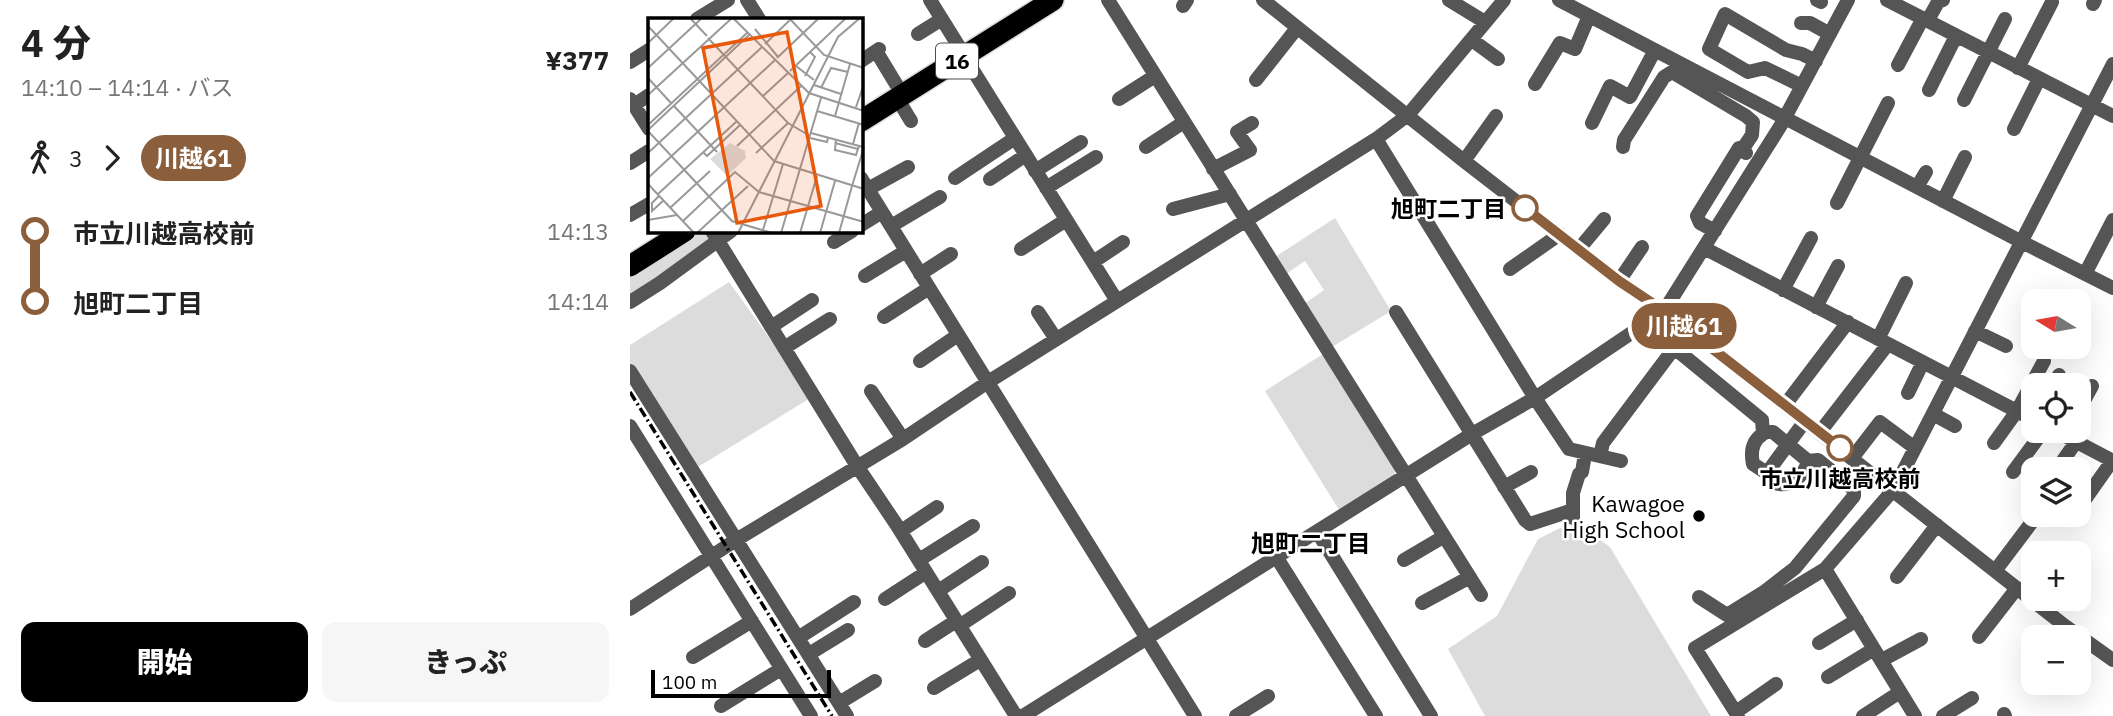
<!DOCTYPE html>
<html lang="ja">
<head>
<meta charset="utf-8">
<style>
  body { margin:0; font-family:"IBM Plex Sans","Noto Sans JP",sans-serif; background:#f6f6f6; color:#222; height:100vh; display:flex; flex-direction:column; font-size:26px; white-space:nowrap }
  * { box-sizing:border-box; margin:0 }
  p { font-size:23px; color:#767676 }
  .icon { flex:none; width:38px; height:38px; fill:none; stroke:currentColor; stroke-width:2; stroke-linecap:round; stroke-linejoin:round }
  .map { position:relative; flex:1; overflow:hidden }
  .side { display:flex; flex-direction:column; background:#fff; width:630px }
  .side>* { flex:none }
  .badge { padding:0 14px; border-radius:23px; font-size:24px; line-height:46px }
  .needle { width:46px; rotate:281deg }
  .fabs { position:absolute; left:1391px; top:289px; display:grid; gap:14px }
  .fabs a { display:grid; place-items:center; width:70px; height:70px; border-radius:14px; background:#fff; box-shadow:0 7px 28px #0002; font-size:35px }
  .scale { position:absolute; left:21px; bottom:18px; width:180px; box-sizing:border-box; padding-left:7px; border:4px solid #000; border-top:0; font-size:19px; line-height:24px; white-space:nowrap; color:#000; -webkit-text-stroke:5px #fff; paint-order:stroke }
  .map>.badge { position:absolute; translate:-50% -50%; box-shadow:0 0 0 4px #fff }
  .legs { display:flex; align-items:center; gap:10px; height:77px; padding:0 21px; font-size:23px }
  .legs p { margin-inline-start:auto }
  .headline { display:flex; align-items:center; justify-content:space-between; height:119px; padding:0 21px }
  h1 { font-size:38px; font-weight:800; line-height:52px }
  .button { display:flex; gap:14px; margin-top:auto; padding:14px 21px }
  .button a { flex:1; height:80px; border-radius:14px; background:#000; color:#fff; font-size:28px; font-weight:800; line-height:80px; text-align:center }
  .button a+a { background:#f6f6f6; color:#222 }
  ul { padding:0 21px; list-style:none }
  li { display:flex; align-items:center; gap:24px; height:70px; font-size:26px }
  li i { display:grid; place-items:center; width:10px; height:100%; margin:0 9px; background:currentColor }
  li i::after { content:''; width:18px; height:18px; margin:-9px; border:5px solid; border-radius:50%; background:#fff }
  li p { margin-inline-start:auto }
  li:first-child i { background:linear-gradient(#0000 50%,currentColor 0) }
  li:last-child i { background:linear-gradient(currentColor 50%,#0000 0) }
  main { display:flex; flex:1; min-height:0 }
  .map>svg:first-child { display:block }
</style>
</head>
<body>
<main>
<section class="side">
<div class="headline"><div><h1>4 分</h1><p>14:10 – 14:14 · バス</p></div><b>¥377</b></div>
<div class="legs"><svg class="icon" aria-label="walk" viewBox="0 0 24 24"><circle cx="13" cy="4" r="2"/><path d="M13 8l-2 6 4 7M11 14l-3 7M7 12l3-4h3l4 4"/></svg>3<svg class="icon" aria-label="forward" viewBox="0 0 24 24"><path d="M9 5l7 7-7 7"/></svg><b class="badge" style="background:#8b5e3c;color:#fff">川越61</b></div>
<ul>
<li><i style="color:#8b5e3c"></i><b>市立川越高校前</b><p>14:13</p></li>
<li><i style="color:#8b5e3c"></i><b>旭町二丁目</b><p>14:14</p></li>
</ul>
<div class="button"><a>開始</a><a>きっぷ</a></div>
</section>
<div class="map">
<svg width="1483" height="716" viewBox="0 0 1483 716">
  <rect width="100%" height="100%" fill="#fff"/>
  <path fill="#dcdcdc" d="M 705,218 L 761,311 L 702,347 L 674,304 L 694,290 L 675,261 L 656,274 L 645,257 Z
    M 68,231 L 78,231 L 82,238 L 0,299 L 0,273 Z
    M 99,282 L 182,397 L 63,470 L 0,369 L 0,345 Z
    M 693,354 L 766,469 L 763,478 L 711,513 L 635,391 Z
    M 930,528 C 950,530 964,535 980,547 L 1081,716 L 855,716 L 818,649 L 867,616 L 908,539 Z"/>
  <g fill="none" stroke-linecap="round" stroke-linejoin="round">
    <defs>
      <path id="highway" d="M 231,121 L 423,0
        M 0,266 L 55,231"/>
    </defs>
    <use href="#highway" stroke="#dbdbdb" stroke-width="24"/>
    <path stroke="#555" stroke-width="14" d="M 117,0 L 129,19
      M 300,0 L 328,45
      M 478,0 L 851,595
      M 633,0 L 834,161 L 989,281 L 1034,311 L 1435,626 L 1483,660
      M 819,0 L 855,22
      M 929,0 L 1392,242 L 1483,288
      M 1187,0 L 1191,2
      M 1257,0 L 1483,116
      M 1463,4 L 1465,0
      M 553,6 L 557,0
      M 67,19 L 98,0
      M 1298,20 L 1308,2 L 1313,0
      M 1171,23 L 1180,23 L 1200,34
      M 288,34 L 312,19
      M 842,40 L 868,59
      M 246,51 L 266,84
      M 334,56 L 487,301
      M 231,61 L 249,49
      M 0,62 L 19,50
      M 1268,65 L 1293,18
      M 1388,68 L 1422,2
      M 626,80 L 667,28
      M 905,84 L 930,43 L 945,49 L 959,16
      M 1172,86 L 1135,68 L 1118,72 L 1079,49 L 1095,14 L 1156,50 L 1172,54 L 1186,61
      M 1299,90 L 1326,36
      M 267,98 L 281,121
      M 0,99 L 19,129
      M 489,99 L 525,76
      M 1334,100 L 1375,19
      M 4,105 L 19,95
      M 962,123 L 980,86 L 1000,97 L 1025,50
      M 1384,129 L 1409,79
      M 746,139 L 905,398 L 939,449 L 991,461
      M 516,147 L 554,122
      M 993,147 L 994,140 L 1034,77 L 1042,72 L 1116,116 L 1123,122 L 1122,135 L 1112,150
      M 834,161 L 866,116
      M 0,163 L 19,151
      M 583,169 L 620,150 L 607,132 L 622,123
      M 405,171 L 451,142
      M 231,178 L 565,716
      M 325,178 L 385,138
      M 360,179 L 396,155
      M 1287,187 L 1296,172
      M 416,188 L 466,157
      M 238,189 L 278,167
      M 1313,201 L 1335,157
      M 1207,203 L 1258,103
      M 543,209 L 600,194
      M 0,215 L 19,204
      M 231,225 L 252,212
      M 261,226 L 310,197
      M 82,231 L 227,466 L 266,524 L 386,716
      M 1085,231 L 1070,223 L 1067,216 L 1109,148 L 1116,153
      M 204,242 L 222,231
      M 1074,248 L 1404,420
      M 391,249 L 436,220
      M 949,249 L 974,219
      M 463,262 L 493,242
      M 880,269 L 930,234
      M 290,274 L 321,254
      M 1455,274 L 1483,220
      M 235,276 L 276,251
      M 989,281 L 1012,247
      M 1153,290 L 1181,238
      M 0,302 L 30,283 L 101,231
      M 1186,307 L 1208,266
      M 408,312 L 426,339
      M 766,312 L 895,520 L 900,524 L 943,510
      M 254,317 L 299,288
      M 141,327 L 182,300
      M 1345,331 L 1376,346
      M 1248,339 L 1276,283
      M 154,348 L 200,319
      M 290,361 L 328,335
      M 0,371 L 217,716
      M 1423,385 L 1429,375
      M 241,391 L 273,439
      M 1278,393 L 1293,362
      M 1155,405 L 1218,322
      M 1449,410 L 1462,386
      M 1303,414 L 1325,426
      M 0,426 L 181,716
      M 1424,430 L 1483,461
      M 1136,432 L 1143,432 L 1178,461 C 1174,476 1161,488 1145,483 L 1137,473 L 1123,464 C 1120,450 1123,439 1136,432 Z
      M 1190,432 L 1258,344
      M 1364,443 L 1387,411 L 1414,361
      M 970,456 L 973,443 L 1042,351 L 1048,351 L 1132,420 L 1133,433
      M 1223,457 L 1250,422 L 1285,448
      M 1427,469 L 1446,442
      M 1383,472 L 1414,430
      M 1137,473 L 1175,421
      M 874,487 L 901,472
      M 1451,505 L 1482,461
      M 943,518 L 943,493 L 949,474 L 952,472 L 955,454
      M 271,531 L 307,507
      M 688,533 L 801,716
      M 647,558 L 746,716
      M 289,560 L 343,526
      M 774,560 L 813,537
      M 1195,569 L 1285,716
      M 1365,571 L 1405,518
      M 1449,571 L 1454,564
      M 1267,577 L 1307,525
      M 308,591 L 352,562
      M 1069,597 L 1097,615 L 1134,592 L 1165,568 L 1224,496 L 1224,491 L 1221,487 L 1188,460 L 1178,461
      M 255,599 L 295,573
      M 792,603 L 840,577
      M 0,609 L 106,540 L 273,439 L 358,382 L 746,139 L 778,115 L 874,0
      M 329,626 L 379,593
      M 1349,637 L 1387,588
      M 168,638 L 224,602
      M 295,641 L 326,621
      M 1189,643 L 1227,620
      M 179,654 L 218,630
      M 63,657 L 122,621
      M 1252,660 L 1291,639
      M 1398,674 L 1404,667
      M 1198,677 L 1244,649
      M 304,688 L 350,660
      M 209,703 L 245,681
      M 91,706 L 151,669
      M 1106,712 L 1146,684
      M 1374,714 L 1375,716
      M 393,716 L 842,434 L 905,398 L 1034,311 L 1151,125 L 1218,0
      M 606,716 L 638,696
      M 1108,716 L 1065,648 L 1195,569 L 1264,489 L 1483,64
      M 1233,716 L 1270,692
      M 1313,716 L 1342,698"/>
    <use href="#highway" stroke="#000" stroke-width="21"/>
    <path stroke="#000" stroke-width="3.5" stroke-dasharray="10 3.5 2 3.5" stroke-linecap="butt" d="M 0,392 L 202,716"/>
  </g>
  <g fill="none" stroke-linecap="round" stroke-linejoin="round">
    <defs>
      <path id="line-1" d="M 895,208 L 989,281 L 1034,311 L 1210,448"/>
    </defs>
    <use href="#line-1" stroke="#fff" stroke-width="16"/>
    <use href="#line-1" stroke="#8b5e3c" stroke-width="10"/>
  </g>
  <g fill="#fff" stroke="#8b5e3c" stroke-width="3.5">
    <circle cx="895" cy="208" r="12"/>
    <circle cx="1210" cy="448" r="12"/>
  </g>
  <circle fill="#000" stroke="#fff" stroke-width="2.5" cx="1069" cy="516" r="7"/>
  <g text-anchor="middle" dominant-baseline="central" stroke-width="5" stroke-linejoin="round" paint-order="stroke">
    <rect fill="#fff" stroke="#4c4c4c" stroke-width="2" x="306" y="43.5" width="42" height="35" rx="5"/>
    <g font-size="21" font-weight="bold" fill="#000">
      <text x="327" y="61">16</text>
    </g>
    <g font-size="23" font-weight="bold" fill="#000" stroke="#fff" text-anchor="end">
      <text x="876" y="208">旭町二丁目</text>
      <text x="1210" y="478" text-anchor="middle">市立川越高校前</text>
    </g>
    <g font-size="23" fill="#000" stroke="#fff" text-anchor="end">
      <text x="1055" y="503">Kawagoe<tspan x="1055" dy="26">High School</tspan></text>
    </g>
    <g font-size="24" font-weight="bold" fill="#000" stroke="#fff">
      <text x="681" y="543">旭町二丁目</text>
    </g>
  </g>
  <g transform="translate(18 18)">
    <rect width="215" height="215" fill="#fff"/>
    <path d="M 82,125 L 97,133 L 98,140 L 79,158 L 62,141 Z" fill="#dcdcdc"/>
    <path fill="none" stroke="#999" stroke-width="2" d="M 42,0 L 59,18M 85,0 L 161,75 L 216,93M 141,0 L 176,37 L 216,50M 0,8 L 126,143 L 216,171M 107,11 L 130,39M 60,20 L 140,105 L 162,118M 0,25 L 26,0M 117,26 L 144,0M 129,40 L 171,0M 148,48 L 166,62M 0,50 L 54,0M 142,53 L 198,0M 157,58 L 167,39 L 162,34M 0,60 L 23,85M 166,67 L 193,76M 173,70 L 183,50 L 200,54M 0,77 L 84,0M 115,78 L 140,55M 26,88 L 69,134M 208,89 L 216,66M 169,93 L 216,107M 187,98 L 202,46M 0,107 L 100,14M 0,112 L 102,16M 0,113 L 84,203 L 124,215M 163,115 L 215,129M 162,120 L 179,124 L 180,120M 188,121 L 187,132 L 208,137 L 211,128M 187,125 L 210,131M 205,126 L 211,105M 89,128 L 153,68M 55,134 L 59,138 L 92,107M 0,135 L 114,29M 108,135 L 140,105M 0,160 L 127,42M 0,166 L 46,215M 204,168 L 216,129M 10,176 L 89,103M 11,178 L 4,185 L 4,193 L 16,182M 22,190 L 62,153M 0,202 L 29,197M 35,203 L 87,154 L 111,174 L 216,204M 115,212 L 135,146M 49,215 L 100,168M 90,215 L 190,19 L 212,0M 133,215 L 173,80M 152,215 L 169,158M 172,215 L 187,163M 191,215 L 204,168"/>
    <path fill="#e8590c" fill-opacity="0.15" stroke="#e8590c" stroke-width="3.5" d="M 139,14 L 173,188 L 89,205 L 55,30 Z"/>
    <rect width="215" height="215" fill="none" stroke="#000" stroke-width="3.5"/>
  </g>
</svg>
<div class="fabs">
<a><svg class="needle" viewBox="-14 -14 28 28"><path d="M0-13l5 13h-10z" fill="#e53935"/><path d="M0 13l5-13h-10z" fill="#767676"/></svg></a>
<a><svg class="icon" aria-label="locate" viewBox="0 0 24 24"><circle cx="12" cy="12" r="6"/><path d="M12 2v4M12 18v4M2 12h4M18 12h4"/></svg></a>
<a><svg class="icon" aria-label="layers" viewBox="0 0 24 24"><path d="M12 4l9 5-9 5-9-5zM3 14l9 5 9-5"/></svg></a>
<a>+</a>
<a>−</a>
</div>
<div class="scale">100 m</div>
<b class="badge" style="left:1054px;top:326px;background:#8b5e3c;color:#fff">川越61</b>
</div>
</main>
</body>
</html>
